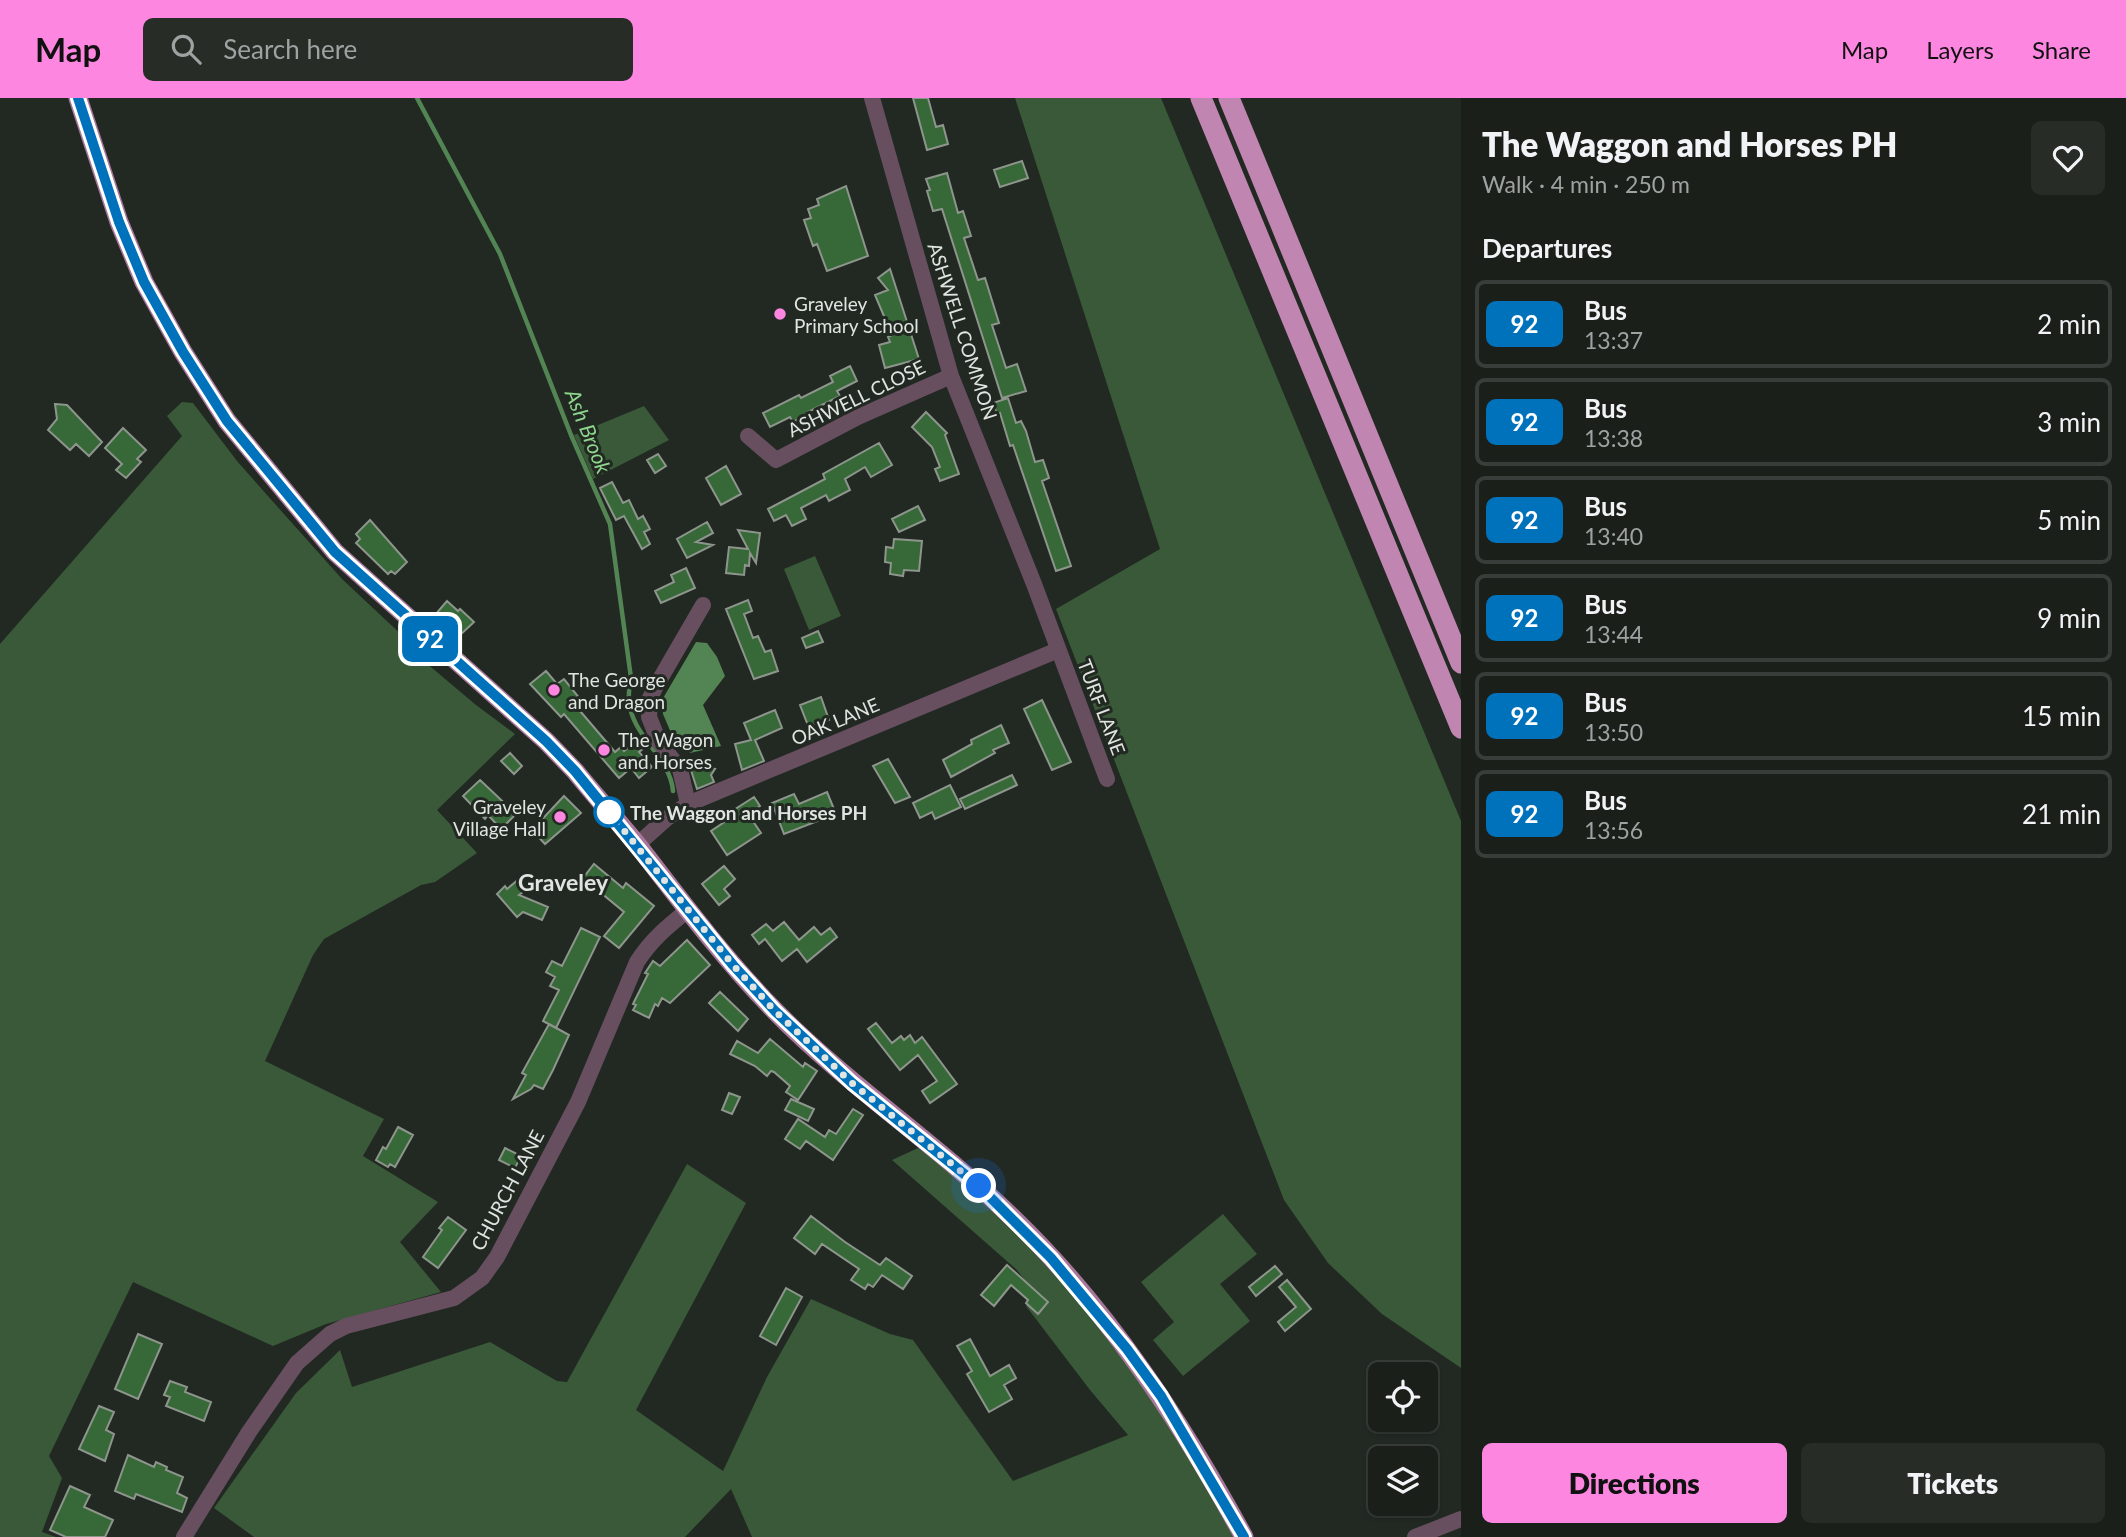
<!DOCTYPE html>
<html lang="en">
<head>
<meta charset="utf-8">
<style>
  body { margin:0; font-family:Lato,sans-serif; background:#272c27; color:#f1f3f6; height:100vh; display:flex; flex-direction:column; font-size:26px; white-space:nowrap }
  * { box-sizing:border-box; margin:0 }
  p { font-size:23px; color:#9fa2a2 }
  .icon { flex:none; width:38px; height:38px; fill:none; stroke:currentColor; stroke-width:2; stroke-linecap:round; stroke-linejoin:round }
  .map { position:relative; flex:1; overflow:hidden }
  .panel { display:flex; flex-direction:column; background:#1a1f1a; width:665px }
  .panel>* { flex:none }
  .badge { padding:0 14px; border-radius:10px; font-size:24px; line-height:46px }
  .buttons { position:absolute; left:1368px; top:1264px; display:grid; gap:14px }
  .buttons a { display:grid; place-items:center; width:70px; height:70px; border-radius:10px; background:#1a1f1a; box-shadow:0 2px 5px #0004,0 0 0 2px #383d39; font-size:35px }
  .you { position:absolute; width:35px; height:35px; margin:-18px; border:5px solid #fff; border-radius:50%; background:#1a73e8; box-shadow:0 0 0 10px #1a73e833 }
  .map>.badge { position:absolute; translate:-50% -50%; box-shadow:0 0 0 4px #fff }
  h2 { padding:0 21px; font-size:26px; line-height:63px }
  .round { display:grid; place-items:center; flex:none; width:74px; height:74px; border-radius:10px; background:#272c27 }
  .headline { display:flex; align-items:center; justify-content:space-between; height:119px; padding:0 21px }
  h1 { font-size:33px; font-weight:800; line-height:52px }
  .button { display:flex; gap:14px; margin-top:auto; padding:14px 21px }
  .button a { flex:1; height:80px; border-radius:10px; background:#fd86e1; color:#111; font-size:28px; font-weight:800; line-height:80px; text-align:center }
  .button a+a { background:#272c27; color:#f1f3f6 }
  ul { padding:0; list-style:none }
  li { display:flex; align-items:center; gap:21px; height:88px; margin:0 14px 10px; padding:0 7px; border:4px solid #383d39; border-radius:10px }
  li div { flex:1 }
  li b { display:block; font-size:26px }
  li em { font-style:normal }
  li .badge { min-width:77px; font-weight:700; text-align:center }
  header { display:flex; align-items:center; gap:42px; box-sizing:border-box; height:98px; padding:0 35px; background:#fd86e1; color:#111 }
  header strong { font-size:33px }
  nav { display:flex; gap:38px; margin-inline-start:auto; font-size:24px }
  .search { width:490px; height:63px; background:#272c27; display:flex; align-items:center; gap:18px; box-sizing:border-box; padding:0 24px; border-radius:10px; color:#9fa2a2; font-size:26px }
  main { display:flex; flex:1; min-height:0 }
  .map>svg:first-child { display:block }
</style>
</head>
<body>
<header>
<strong>Map</strong>
<div class="search"><svg class="icon" aria-label="search" viewBox="0 0 24 24"><circle cx="10" cy="10" r="6"/><path d="M15 15l6 6"/></svg>Search here</div>
<nav><a>Map</a><a>Layers</a><a>Share</a></nav>
</header>
<main>
<div class="map">
<svg width="1461" height="1439" viewBox="0 0 1461 1439">
  <rect width="100%" height="100%" fill="#222922"/>
  <path fill="#395939" d="M 1015,0 L 1161,0 L 1461,723 L 1461,1270 L 1382,1216 L 1328,1165 L 1284,1102 L 1056,511 L 1160,451 Z
    M 182,304 L 193,305 L 237,363 L 267,397 L 342,481 L 405,540 L 412,553 L 476,607 L 515,636 L 437,712 L 477,755 L 435,784 L 421,787 L 324,841 L 313,857 L 265,963 L 384,1021 L 363,1058 L 438,1104 L 400,1144 L 441,1194 L 326,1226 L 273,1248 L 133,1184 L 49,1358 L 62,1380 L 42,1434 L 56,1439 L 0,1439 L 0,546 L 182,338 L 167,318 Z
    M 644,308 L 669,342 L 593,381 L 574,337 Z
    M 815,458 L 841,518 L 809,532 L 784,471 Z
    M 918,1050 L 953,1071 L 994,1106 L 1125,1256 L 1236,1439 L 752,1439 L 731,1391 L 685,1439 L 254,1439 L 214,1410 L 296,1295 L 340,1252 L 352,1289 L 490,1244 L 557,1283 L 567,1284 L 687,1066 L 746,1105 L 636,1312 L 723,1373 L 767,1279 L 811,1201 L 890,1236 L 913,1242 L 1013,1383 L 1128,1337 L 1090,1292 L 1026,1208 L 1029,1188 L 1017,1172 L 892,1062 Z
    M 1223,1116 L 1257,1156 L 1220,1186 L 1250,1223 L 1183,1278 L 1153,1242 L 1174,1224 L 1141,1184 Z"/>
  <path fill="#538453" d="M 696,544 L 707,545 L 717,559 L 725,578 L 703,607 L 721,648 L 690,655 L 684,642 L 674,642 L 663,616 L 662,602 Z"/>
  <g fill="none" stroke-linecap="round" stroke-linejoin="round">
    <path stroke="#538453" stroke-width="4.5" d="M 417,0 L 500,156 L 571,337 L 610,426 L 631,580 C 630,587 628,595 629,603 C 632,639 670,658 673,693"/>
  </g>
  <path fill="#376838" stroke="#8d958c" stroke-width="2" d="M 913,0 L 928,0 L 936,29 L 943,27 L 948,46 L 927,52 Z
    M 1022,63 L 1028,80 L 1000,89 L 994,72 Z
    M 947,75 L 958,115 L 963,113 L 971,138 L 964,140 L 978,182 L 985,180 L 999,225 L 992,227 L 1006,270 L 1017,266 L 1026,293 L 1002,300 L 942,111 L 933,113 L 927,93 L 930,92 L 926,81 Z
    M 846,88 L 868,158 L 827,173 L 817,146 L 813,148 L 804,122 L 811,120 L 808,111 L 819,107 L 817,101 Z
    M 890,171 L 919,261 L 885,270 L 879,247 L 890,244 L 888,239 L 892,237 L 875,197 L 888,192 L 878,180 Z
    M 850,268 L 857,283 L 837,293 L 840,298 L 808,314 L 809,316 L 793,324 L 790,319 L 770,329 L 763,315 L 799,297 L 801,300 L 833,284 L 830,278 Z
    M 1008,300 L 1016,325 L 1021,323 L 1026,333 L 1035,364 L 1043,362 L 1049,380 L 1042,383 L 1071,468 L 1056,473 L 1013,347 L 1010,348 L 1000,315 L 997,316 L 993,305 Z
    M 55,306 L 67,307 L 102,344 L 89,358 L 76,346 L 70,352 L 48,332 L 57,321 Z
    M 926,314 L 947,335 L 945,337 L 959,376 L 940,383 L 935,371 L 940,369 L 932,349 L 912,329 Z
    M 123,330 L 146,352 L 137,361 L 141,364 L 126,380 L 116,372 L 122,366 L 105,350 Z
    M 879,345 L 892,367 L 871,379 L 865,369 L 845,381 L 850,392 L 829,403 L 826,397 L 801,410 L 806,421 L 792,428 L 786,417 L 774,423 L 768,411 L 825,381 L 823,376 Z
    M 658,356 L 666,368 L 655,375 L 647,362 Z
    M 726,368 L 741,396 L 721,407 L 706,380 Z
    M 612,384 L 623,405 L 629,402 L 638,421 L 643,418 L 650,431 L 644,434 L 650,446 L 642,451 L 624,418 L 616,422 L 600,390 Z
    M 918,408 L 925,422 L 899,434 L 892,421 Z
    M 370,422 L 407,464 L 395,476 L 391,473 L 388,476 L 356,445 L 360,441 L 356,436 Z
    M 707,424 L 713,435 L 696,444 L 713,447 L 687,460 L 677,441 Z
    M 738,432 L 760,435 L 756,465 L 750,455 L 749,468 L 745,467 L 744,477 L 726,475 L 729,449 L 748,451 Z
    M 894,441 L 922,443 L 919,473 L 904,472 L 903,478 L 890,476 L 891,465 L 885,464 L 886,449 L 893,450 Z
    M 686,470 L 695,490 L 661,505 L 655,493 L 674,484 L 671,477 Z
    M 748,502 L 752,513 L 744,516 L 753,540 L 758,538 L 765,554 L 771,552 L 778,573 L 754,581 L 726,511 Z
    M 447,503 L 458,513 L 460,511 L 474,524 L 457,540 L 437,522 L 438,520 L 435,517 Z
    M 818,533 L 823,544 L 806,550 L 802,540 Z
    M 546,573 L 557,586 L 564,581 L 581,602 L 575,607 L 615,654 L 621,649 L 624,653 L 640,640 L 647,648 L 639,654 L 652,669 L 639,680 L 631,670 L 619,680 L 564,616 L 561,619 L 530,586 Z
    M 821,599 L 829,622 L 809,630 L 800,607 Z
    M 1042,602 L 1071,664 L 1052,672 L 1024,611 Z
    M 775,612 L 782,630 L 755,642 L 764,663 L 742,672 L 735,646 L 751,642 L 744,625 Z
    M 1001,627 L 1009,645 L 993,652 L 995,655 L 951,679 L 943,662 L 972,646 L 971,642 Z
    M 510,655 L 522,668 L 514,676 L 501,663 Z
    M 888,661 L 910,699 L 895,705 L 873,668 Z
    M 704,662 L 707,669 L 715,671 L 711,677 L 714,684 L 697,691 L 690,669 Z
    M 1012,677 L 1017,687 L 965,711 L 960,701 Z
    M 480,682 L 516,716 L 501,731 L 488,717 L 485,721 L 463,698 Z
    M 950,687 L 961,709 L 935,721 L 932,714 L 920,720 L 913,705 Z
    M 827,694 L 836,716 L 784,736 L 772,705 L 794,696 L 799,706 Z
    M 564,698 L 581,715 L 545,746 L 532,732 Z
    M 754,699 L 760,708 L 748,716 L 761,735 L 727,757 L 711,733 L 732,719 L 729,715 Z
    M 594,766 L 623,790 L 626,785 L 654,808 L 619,850 L 604,838 L 624,814 L 583,780 Z
    M 724,768 L 735,781 L 724,791 L 730,798 L 719,807 L 702,786 Z
    M 519,781 L 527,791 L 519,797 L 548,809 L 542,822 L 523,814 L 517,819 L 497,796 L 505,788 L 507,791 Z
    M 784,824 L 799,842 L 814,829 L 821,837 L 830,830 L 837,839 L 807,864 L 797,851 L 782,863 L 765,841 L 759,846 L 752,837 L 766,826 L 773,833 Z
    M 581,830 L 600,839 L 556,930 L 543,923 L 559,892 L 550,888 L 555,879 L 546,874 L 552,863 L 562,868 Z
    M 687,842 L 710,867 L 670,905 L 662,900 L 658,908 L 655,906 L 649,920 L 633,912 L 636,907 L 633,906 L 648,876 L 645,875 L 653,863 L 660,868 Z
    M 720,894 L 748,921 L 738,933 L 709,905 Z
    M 876,925 L 892,945 L 901,938 L 904,942 L 910,937 L 915,945 L 922,939 L 957,986 L 930,1005 L 922,993 L 937,983 L 918,957 L 900,972 L 868,931 Z
    M 549,926 L 569,937 L 553,972 L 543,991 L 534,987 L 531,991 L 513,1001 L 526,977 L 522,975 Z
    M 770,941 L 803,969 L 805,965 L 817,973 L 798,1002 L 786,994 L 790,988 L 774,974 L 771,973 L 767,978 L 755,968 L 730,956 L 737,943 L 758,955 Z
    M 729,995 L 740,999 L 732,1016 L 722,1012 Z
    M 791,1001 L 814,1011 L 808,1023 L 785,1012 Z
    M 853,1011 L 863,1017 L 833,1062 L 806,1043 L 800,1051 L 785,1041 L 798,1021 L 825,1039 L 829,1032 L 836,1036 Z
    M 398,1029 L 413,1037 L 395,1069 L 390,1066 L 388,1069 L 376,1062 L 383,1049 L 386,1051 Z
    M 505,1050 L 521,1058 L 515,1070 L 499,1062 Z
    M 811,1118 L 845,1144 L 880,1167 L 886,1160 L 912,1178 L 903,1191 L 882,1177 L 873,1189 L 868,1186 L 865,1191 L 851,1182 L 859,1171 L 822,1146 L 815,1156 L 794,1140 Z
    M 448,1119 L 466,1132 L 438,1170 L 423,1159 L 442,1132 L 439,1130 Z
    M 1007,1167 L 1048,1204 L 1038,1216 L 1026,1205 L 1028,1202 L 1011,1187 L 994,1208 L 981,1197 Z
    M 1275,1168 L 1282,1176 L 1256,1198 L 1249,1189 Z
    M 1287,1182 L 1311,1211 L 1285,1233 L 1278,1224 L 1296,1209 L 1279,1189 Z
    M 786,1190 L 802,1199 L 776,1247 L 760,1238 Z
    M 138,1236 L 162,1246 L 138,1301 L 115,1291 Z
    M 970,1241 L 990,1278 L 1009,1267 L 1016,1280 L 1004,1287 L 1012,1301 L 989,1314 L 967,1276 L 972,1273 L 957,1248 Z
    M 170,1283 L 187,1289 L 185,1294 L 211,1304 L 204,1323 L 166,1308 L 170,1299 L 164,1297 Z
    M 99,1308 L 114,1314 L 106,1332 L 114,1336 L 105,1363 L 79,1351 Z
    M 128,1357 L 154,1369 L 156,1364 L 167,1369 L 166,1372 L 183,1379 L 177,1395 L 187,1400 L 182,1414 L 136,1396 L 134,1401 L 115,1393 Z
    M 70,1388 L 90,1397 L 84,1409 L 113,1422 L 105,1439 L 66,1439 L 50,1432 Z"/>
  <g fill="none" stroke-linecap="round" stroke-linejoin="round">
    <path stroke="#674f60" stroke-width="16" d="M 872,0 L 951,278 L 1034,486 L 1107,681
      M 748,338 L 776,362 L 858,319 L 951,278
      M 688,706 L 680,671 L 659,644 L 649,619 L 650,600 L 656,588 L 703,507
      M 637,747 L 666,721 L 688,706 L 1058,552
      M 184,1439 L 249,1334 L 297,1265 L 330,1236 L 346,1228 L 454,1200 L 482,1180 L 497,1159 L 578,1004 L 637,864 C 651,842 668,828 688,812
      M 1415,1439 L 1461,1421"/>
    <path stroke="#a7769a" stroke-width="19" d="M 78,0 L 119,124 L 144,184 L 183,254 L 227,323 L 335,454 L 546,643 L 575,673 C 596,699 619,724 640,750 C 683,806 726,863 775,913 C 850,989 939,1048 1015,1122 C 1109,1213 1182,1325 1244,1439"/>
    <path stroke="#c085b0" stroke-width="21" d="M 1201,0 L 1461,630
      M 1229,0 L 1461,565"/>
  </g>
  <g fill="none" stroke-linecap="round" stroke-linejoin="round">
    <defs>
      <path id="line" d="M 78,0 L 119,124 L 144,184 L 183,254 L 227,323 L 335,454 L 546,643 L 575,673 L 733,867 L 775,913 L 852,985 L 979,1088 L 1051,1160 L 1127,1251 L 1161,1298 L 1244,1439"/>
    </defs>
    <use href="#line" stroke="#fff" stroke-width="16"/>
    <use href="#line" stroke="#0072bc" stroke-width="10"/>
    <path stroke="#e1e5e1" stroke-width="7" stroke-dasharray="0 12.6" d="M 609,714 L 733,867 L 775,913 L 852,985 L 979,1088"/>
  </g>
  <g fill="#fd86e1" stroke="#222922" stroke-width="2.5">
    <circle cx="780" cy="216" r="7"/>
    <circle cx="554" cy="592" r="7"/>
    <circle cx="604" cy="652" r="7"/>
    <circle cx="560" cy="719" r="7"/>
  </g>
  <circle fill="#fff" stroke="#0072bc" stroke-width="3.5" cx="609" cy="714" r="14"/>
  <g text-anchor="middle" dominant-baseline="central" stroke-width="6" stroke-linejoin="round" paint-order="stroke">
    <g font-size="19" fill="#e1e5e1" stroke="#222922" text-anchor="start">
      <text x="794" y="205">Graveley<tspan x="794" dy="22">Primary School</tspan></text>
      <text x="568" y="581">The George<tspan x="568" dy="22">and Dragon</tspan></text>
      <text x="618" y="641">The Wagon<tspan x="618" dy="22">and Horses</tspan></text>
      <text x="546" y="708" text-anchor="end">Graveley<tspan x="546" dy="22">Village Hall</tspan></text>
    </g>
    <g font-size="19" fill="#e1e5e1" stroke="#222922">
      <text transform="translate(963 233) rotate(72)">ASHWELL COMMON</text>
      <text transform="translate(856 300) rotate(-26)">ASHWELL CLOSE</text>
      <text transform="translate(1102 609) rotate(69)">TURF LANE</text>
      <text transform="translate(835 623) rotate(-23)">OAK LANE</text>
      <text transform="translate(507 1092) rotate(-62)">CHURCH LANE</text>
    </g>
    <g font-size="19" font-weight="bold" fill="#e1e5e1" stroke="#222922" text-anchor="start">
      <text x="630" y="714">The Waggon and Horses PH</text>
    </g>
    <g font-size="21" font-style="italic" fill="#8ed58d" stroke="#222922">
      <text transform="translate(589 333) rotate(68)">Ash Brook</text>
    </g>
    <g font-size="23" font-weight="bold" fill="#e1e5e1" stroke="#222922">
      <text x="563" y="784">Graveley</text>
    </g>
  </g>
</svg>
<div class="buttons">
<a><svg class="icon" aria-label="locate" viewBox="0 0 24 24"><circle cx="12" cy="12" r="6"/><path d="M12 2v4M12 18v4M2 12h4M18 12h4"/></svg></a>
<a><svg class="icon" aria-label="layers" viewBox="0 0 24 24"><path d="M12 4l9 5-9 5-9-5zM3 14l9 5 9-5"/></svg></a>
</div>
<div class="you" style="left:979px;top:1088px"></div>
<b class="badge" style="left:430px;top:541px;background:#0072bc;color:#fff">92</b>
</div>
<section class="panel">
<div class="headline"><div><h1>The Waggon and Horses PH</h1><p>Walk · 4 min · 250 m</p></div><a class="round"><svg class="icon" aria-label="heart" viewBox="0 0 24 24"><path d="M12 20l-8-8c-3-5 5-10 8-4 3-6 11-1 8 4z"/></svg></a></div>
<h2>Departures</h2>
<ul>
<li><span class="badge" style="background:#0072bc;color:#fff">92</span><div><b>Bus</b><p>13:37</p></div><em>2 min</em></li>
<li><span class="badge" style="background:#0072bc;color:#fff">92</span><div><b>Bus</b><p>13:38</p></div><em>3 min</em></li>
<li><span class="badge" style="background:#0072bc;color:#fff">92</span><div><b>Bus</b><p>13:40</p></div><em>5 min</em></li>
<li><span class="badge" style="background:#0072bc;color:#fff">92</span><div><b>Bus</b><p>13:44</p></div><em>9 min</em></li>
<li><span class="badge" style="background:#0072bc;color:#fff">92</span><div><b>Bus</b><p>13:50</p></div><em>15 min</em></li>
<li><span class="badge" style="background:#0072bc;color:#fff">92</span><div><b>Bus</b><p>13:56</p></div><em>21 min</em></li>
</ul>
<div class="button"><a>Directions</a><a>Tickets</a></div>
</section>
</main>
</body>
</html>
